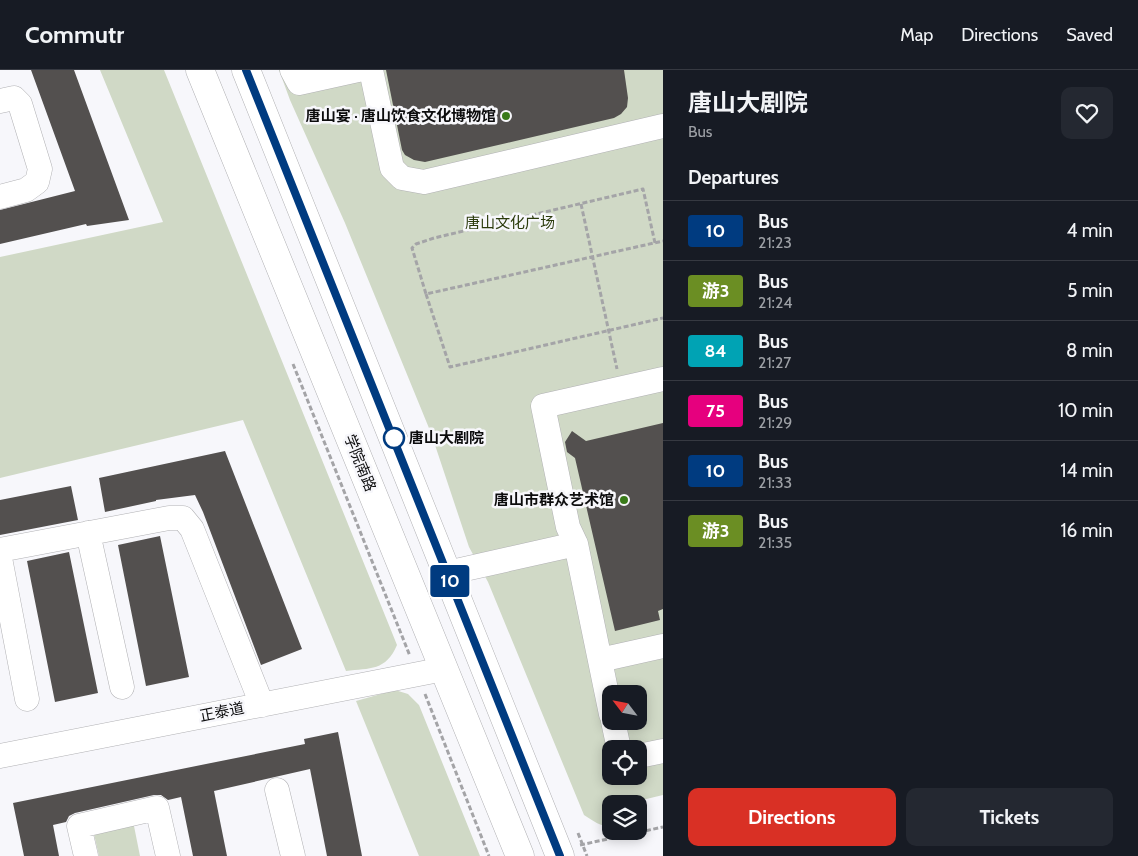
<!DOCTYPE html>
<html lang="en">
<head>
<meta charset="utf-8">
<style>
  body { margin:0; font-family:Cabin,"Noto Sans SC",sans-serif; background:#242831; color:#f1f3f6; height:100vh; display:flex; flex-direction:column; font-size:19px; white-space:nowrap }
  * { box-sizing:border-box; margin:0 }
  p { font-size:16px; color:#9ea1a6 }
  .icon { flex:none; width:28px; height:28px; fill:none; stroke:currentColor; stroke-width:2; stroke-linecap:round; stroke-linejoin:round }
  .map { position:relative; flex:1; overflow:hidden }
  .panel { display:flex; flex-direction:column; background:#171b24; width:475px }
  .panel>* { flex:none }
  .badge { padding:0 10px; border-radius:4px; font-size:18px; line-height:32px }
  .needle { width:32px; rotate:302deg }
  .fabs { position:absolute; left:602px; top:615px; display:grid; gap:10px }
  .fabs a { display:grid; place-items:center; width:45px; height:45px; border-radius:10px; background:#171b24; box-shadow:0 2px 12px #0003; font-size:25px }
  .map>.badge { position:absolute; translate:-50% -50%; box-shadow:0 0 0 2px #fff }
  h2 { padding:0 25px; font-size:19px; line-height:45px }
  .round { display:grid; place-items:center; flex:none; width:52px; height:52px; border-radius:10px; background:#242831 }
  .summary { display:flex; align-items:center; justify-content:space-between; height:85px; padding:0 25px }
  h1 { font-size:24px; font-weight:700; line-height:38px }
  .cta { display:flex; gap:10px; margin-top:auto; padding:10px 25px }
  .cta a { flex:1; height:58px; border-radius:10px; background:#d93025; color:#fff; font-size:20px; font-weight:700; line-height:58px; text-align:center }
  .cta a+a { background:#242831; color:#f1f3f6 }
  ul { padding:0; list-style:none }
  li { display:flex; align-items:center; gap:15px; height:60px; padding:0 25px; border-top:1px solid #363941 }
  li div { flex:1 }
  li b { display:block; font-size:19px }
  li em { font-style:normal }
  li .badge { min-width:55px; font-weight:700; text-align:center }
  header { display:flex; align-items:center; gap:30px; box-sizing:border-box; height:70px; padding:0 25px; background:#171b24; border-bottom:1px solid #363941 }
  header strong { font-size:24px }
  nav { display:flex; gap:28px; margin-inline-start:auto; font-size:18px }
  main { display:flex; flex:1; min-height:0 }
  .map>svg:first-child { display:block }
</style>
</head>
<body>
<header>
<strong>Commutr</strong>
<nav><a>Map</a><a>Directions</a><a>Saved</a></nav>
</header>
<main>
<div class="map">
<svg width="663" height="786" viewBox="0 0 663 786">
  <rect width="100%" height="100%" fill="#f7f7fb"/>
  <path fill="#d0d9c6" fill-rule="evenodd" d="M 100,0 L 164,0 L 397,575 C 386,601 370,598 346,601 L 243,350 L 0,408 L 0,187 L 163,152 Z
    M 279,0 L 663,0 L 663,725 L 638,731 L 645,751 L 639,752 L 639,734 L 611,734 L 611,757 C 601,757 592,750 584,745 L 488,512 L 469,477 L 431,363 L 345,153 L 290,30 ZM 611,624 L 639,624 L 639,651 L 611,651 ZM 611,679 L 639,679 L 639,706 L 611,706 Z
    M 395,620 L 408,624 L 419,635 L 480,786 L 419,786 L 356,631 Z
    M 133,751 L 140,786 L 99,786 L 93,760 Z"/>
  <path fill="#53504f" d="M 31,0 L 74,0 L 129,150 L 87,156 L 86,154 L 0,174 L 0,140 L 75,121 Z
    M 386,0 L 624,0 L 628,28 L 627,37 L 621,44 L 614,48 L 425,92 L 414,90 L 405,85 L 402,80 Z
    M 663,353 L 663,539 L 658,541 L 660,550 L 615,561 L 575,388 L 567,382 L 565,372 L 572,361 L 586,371 Z
    M 225,381 L 302,579 L 261,595 L 203,442 L 195,425 L 156,430 L 156,431 L 105,442 L 99,408 Z
    M 71,416 L 78,450 L 0,465 L 0,430 Z
    M 160,466 L 189,607 L 146,616 L 118,475 Z
    M 69,482 L 98,623 L 55,632 L 27,491 Z
    M 338,662 L 362,786 L 327,786 L 310,699 L 214,721 L 227,786 L 193,786 L 181,727 L 168,730 L 161,725 L 154,725 L 75,743 L 69,746 L 66,752 L 53,755 L 59,786 L 24,786 L 13,733 L 305,674 L 304,669 Z"/>
  <g fill="none" stroke-linecap="round" stroke-linejoin="round">
    <defs>
      <path id="minor" d="M 292,0 L 299,13 L 358,0
        M 371,0 L 392,98 L 402,108 L 424,112 L 663,56
        M 0,31 L 14,28 L 20,34 L 40,99 L 37,112 L 26,120 L 0,127
        M 88,463 L 122,617
        M 576,474 L 568,457 L 543,336 L 663,309
        M 0,480 L 169,448 L 183,448 L 192,459 L 262,635
        M 0,488 L 27,629
        M 447,503 L 576,474 L 611,644
        M 600,590 L 663,576
        M 613,651 L 619,679
        M 0,686 L 444,599
        M 639,686 L 663,681
        M 277,720 L 293,786
        M 86,786 L 79,756 L 157,738 L 168,786"/>
      <path id="major" d="M 200,0 L 520,786
        M 246,0 L 560,786"/>
    </defs>
    <use href="#minor" stroke="#b1b1b4" stroke-width="25"/>
    <use href="#major" stroke="#b1b1b4" stroke-width="29"/>
    <path stroke="#a4a4a7" stroke-width="3" stroke-dasharray="5 2.5" stroke-linecap="butt" d="M 581,134 L 617,299
      M 655,173 L 643,119 L 434,168 L 416,174 L 412,178 L 426,224 L 663,171
      M 426,224 L 450,297 L 663,248
      M 293,294 L 410,586
      M 425,624 L 489,786
      M 578,763 L 587,786
      M 580,775 L 663,757"/>
    <use href="#minor" stroke="#fff" stroke-width="24"/>
    <use href="#major" stroke="#fff" stroke-width="28"/>
  </g>
  <g fill="none" stroke-linecap="round" stroke-linejoin="round">
    <defs>
      <path id="line" d="M 246,0 L 560,786"/>
    </defs>
    <use href="#line" stroke="#fff" stroke-width="11"/>
    <use href="#line" stroke="#003b80" stroke-width="8"/>
  </g>
  <g fill="#397a19" stroke="#f7f7fb" stroke-width="2">
    <circle cx="506" cy="46" r="5"/>
    <circle cx="624" cy="430" r="5"/>
  </g>
  <circle fill="#fff" stroke="#003b80" stroke-width="2.5" cx="394" cy="368" r="10"/>
  <g text-anchor="middle" dominant-baseline="central" stroke-width="5" stroke-linejoin="round" paint-order="stroke">
    <g font-size="15" font-weight="bold" fill="#0c0c0d" stroke="#f7f7fb" text-anchor="end">
      <text x="496" y="46">唐山宴 · 唐山饮食文化博物馆</text>
      <text x="614" y="430">唐山市群众艺术馆</text>
    </g>
    <g font-size="15" fill="#2b3b0c" stroke="#f7f7fb">
      <text x="510" y="153">唐山文化广场</text>
    </g>
    <g font-size="15" font-weight="bold" fill="#0c0c0d" stroke="#f7f7fb" text-anchor="start">
      <text x="409" y="368">唐山大剧院</text>
    </g>
    <g font-size="15" fill="#0c0c0d" stroke="#f7f7fb">
      <text transform="translate(360 393) rotate(68)">学院南路</text>
      <text transform="translate(222 642) rotate(-11)">正泰道</text>
    </g>
  </g>
</svg>
<div class="fabs">
<a><svg class="needle" viewBox="-14 -14 28 28"><path d="M0-13l5 13h-10z" fill="#e53935"/><path d="M0 13l5-13h-10z" fill="#9ea1a6"/></svg></a>
<a><svg class="icon" aria-label="locate" viewBox="0 0 24 24"><circle cx="12" cy="12" r="6"/><path d="M12 2v4M12 18v4M2 12h4M18 12h4"/></svg></a>
<a><svg class="icon" aria-label="layers" viewBox="0 0 24 24"><path d="M12 4l9 5-9 5-9-5zM3 14l9 5 9-5"/></svg></a>
</div>
<b class="badge" style="left:450px;top:511px;background:#003b80;color:#fff">10</b>
</div>
<section class="panel">
<div class="summary"><div><h1>唐山大剧院</h1><p>Bus</p></div><a class="round"><svg class="icon" aria-label="heart" viewBox="0 0 24 24"><path d="M12 20l-8-8c-3-5 5-10 8-4 3-6 11-1 8 4z"/></svg></a></div>
<h2>Departures</h2>
<ul>
<li><span class="badge" style="background:#003b80;color:#fff">10</span><div><b>Bus</b><p>21:23</p></div><em>4 min</em></li>
<li><span class="badge" style="background:#6b8e23;color:#fff">游3</span><div><b>Bus</b><p>21:24</p></div><em>5 min</em></li>
<li><span class="badge" style="background:#00a3b4;color:#fff">84</span><div><b>Bus</b><p>21:27</p></div><em>8 min</em></li>
<li><span class="badge" style="background:#e6007e;color:#fff">75</span><div><b>Bus</b><p>21:29</p></div><em>10 min</em></li>
<li><span class="badge" style="background:#003b80;color:#fff">10</span><div><b>Bus</b><p>21:33</p></div><em>14 min</em></li>
<li><span class="badge" style="background:#6b8e23;color:#fff">游3</span><div><b>Bus</b><p>21:35</p></div><em>16 min</em></li>
</ul>
<div class="cta"><a>Directions</a><a>Tickets</a></div>
</section>
</main>
</body>
</html>
